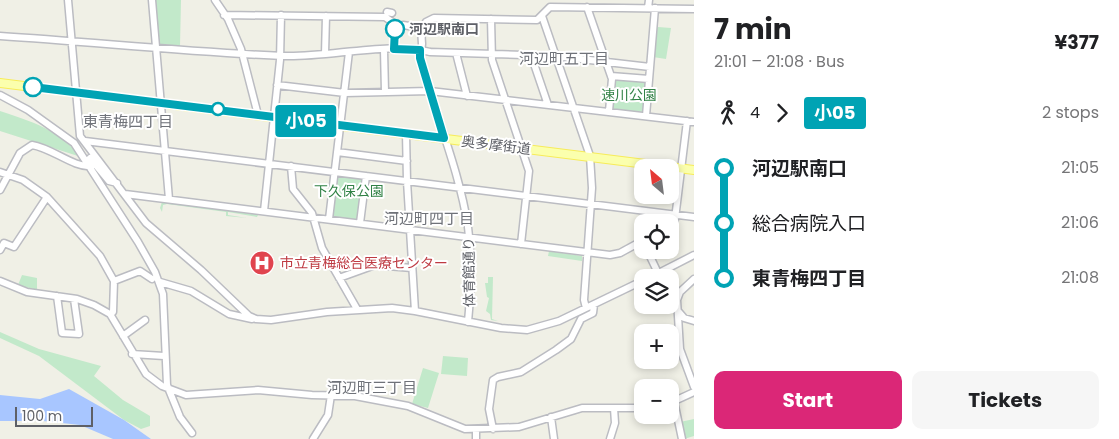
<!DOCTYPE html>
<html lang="en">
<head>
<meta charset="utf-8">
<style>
  body { margin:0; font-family:Poppins,"Noto Sans JP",sans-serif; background:#f6f6f6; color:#202124; height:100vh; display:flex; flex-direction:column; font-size:19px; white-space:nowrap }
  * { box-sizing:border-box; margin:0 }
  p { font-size:16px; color:#757577 }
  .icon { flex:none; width:28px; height:28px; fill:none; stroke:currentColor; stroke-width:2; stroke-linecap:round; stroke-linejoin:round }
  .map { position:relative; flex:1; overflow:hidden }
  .sheet { display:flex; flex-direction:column; background:#fff; width:425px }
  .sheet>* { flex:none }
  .badge { padding:0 10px; border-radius:4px; font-size:18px; line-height:32px }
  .needle { width:32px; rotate:332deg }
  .controls { position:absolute; left:634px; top:159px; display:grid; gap:10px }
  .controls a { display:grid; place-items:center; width:45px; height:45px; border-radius:10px; background:#fff; box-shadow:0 2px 8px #0003; font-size:25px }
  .scale { position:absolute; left:15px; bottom:12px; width:78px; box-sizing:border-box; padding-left:5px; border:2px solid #5e6067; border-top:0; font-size:14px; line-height:18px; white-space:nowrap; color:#5e6067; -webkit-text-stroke:4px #fff; paint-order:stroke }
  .map>.badge { position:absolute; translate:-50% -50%; box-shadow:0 0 0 2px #fff }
  .legs { display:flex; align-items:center; gap:8px; height:55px; padding:0 20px; font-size:16px }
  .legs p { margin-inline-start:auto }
  .summary { display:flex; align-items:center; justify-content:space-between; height:85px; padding:0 20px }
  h1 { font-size:28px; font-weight:700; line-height:38px }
  .action { display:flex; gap:10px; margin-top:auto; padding:10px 20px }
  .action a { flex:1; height:58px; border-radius:10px; background:#db2777; color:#fff; font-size:20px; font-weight:700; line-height:58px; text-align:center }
  .action a+a { background:#f6f6f6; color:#202124 }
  ul { padding:0 20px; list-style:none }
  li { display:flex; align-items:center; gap:18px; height:55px; font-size:19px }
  li i { display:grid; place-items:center; width:8px; height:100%; margin:0 6px; background:currentColor }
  li i::after { content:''; width:12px; height:12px; margin:-6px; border:4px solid; border-radius:50%; background:#fff }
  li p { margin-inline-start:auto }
  li:first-child i { background:linear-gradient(#0000 50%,currentColor 0) }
  li:last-child i { background:linear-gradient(currentColor 50%,#0000 0) }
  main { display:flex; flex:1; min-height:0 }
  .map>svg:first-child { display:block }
</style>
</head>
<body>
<main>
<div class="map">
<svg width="694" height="439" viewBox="0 0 694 439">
  <rect width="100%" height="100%" fill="#f0f0e6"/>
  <path fill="#c2e9ca" d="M 154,0 L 181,0 L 180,46 L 159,44 Z
    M 658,27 L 671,28 L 666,59 L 653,57 L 655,29 Z
    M 614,79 L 645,81 L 644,112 L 613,110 Z
    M 0,111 C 33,122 58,129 81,157 L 0,131 Z
    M 338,175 L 363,177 L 359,218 L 357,220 L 333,217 L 332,215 Z
    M 162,202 L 254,214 L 258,215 L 257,217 L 228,212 L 228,215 L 247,218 L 226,216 L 226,212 L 167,204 L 163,205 L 162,212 L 160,208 Z
    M 549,251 L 582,256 L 582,261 L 548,256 Z
    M 22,275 L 37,278 L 37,290 L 18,285 Z
    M 488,277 L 493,277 L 492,319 L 498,321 L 491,320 L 490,314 L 486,311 L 489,298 L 487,297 L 485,283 L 488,283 Z
    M 0,332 L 39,349 L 101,366 L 94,376 L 123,400 L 150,416 L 150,426 L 141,429 L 124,420 L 39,356 L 0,338 Z
    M 443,356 L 468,358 L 467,376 L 441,374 Z
    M 423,368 L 439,373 L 428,408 L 412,404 Z
    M 694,419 L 694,436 L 684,439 L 680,422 Z"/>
  <path fill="#a8c6ff" d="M 69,389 L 124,420 L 151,439 L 113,439 L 80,425 L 43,421 L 0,421 L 0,395 L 40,399 Z"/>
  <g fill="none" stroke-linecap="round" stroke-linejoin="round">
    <defs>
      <path id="minor" d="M 68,0 L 80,136 L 146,223 L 201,270 L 249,316 L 256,319 L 271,320 L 327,312 L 392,308 L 415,311 L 501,328 L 527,330 L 559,321 L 642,281
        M 152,0 L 169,199
        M 215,0 L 228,19 L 241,49 L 258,115
        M 587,7 L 612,79 L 609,111
        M 648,8 L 649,0
        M 387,12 L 392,13
        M 224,15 L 385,17 L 398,26
        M 542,16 L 590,156 L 592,188 L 584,300 L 586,308
        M 491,19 L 492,60 L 529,171 L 521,244
        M 422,30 L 426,22 L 434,18 L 537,20 L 550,7 L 694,9
        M 0,36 C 94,42 189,52 283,56 C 327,58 390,41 430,52 L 555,56 L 650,67
        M 395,49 L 396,28 L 403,25 L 421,28 L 422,44 L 420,58 C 435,114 459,169 468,227 C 472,258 471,291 468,322
        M 384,50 L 385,92
        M 456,53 L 467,96
        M 325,54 L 326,16
        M 531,55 L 548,105
        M 611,76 L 649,79
        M 277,85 L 345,93 L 430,91 L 694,122
        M 0,95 L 28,110 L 74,143 L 138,242 L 155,272 L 163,294 L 167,385 L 180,417 L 192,433
        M 646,116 L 655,8
        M 406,133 L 407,181 L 415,311
        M 85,141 L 694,217
        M 337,152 L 407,161
        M 90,158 L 109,181 L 117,183
        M 291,166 L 293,189 L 312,213 L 322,248 L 357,309
        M 0,172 L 23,180 L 47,197 L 100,256 L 114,281 L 113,312 L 110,314
        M 0,190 L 20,153 L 32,145 C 52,148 74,168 91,166
        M 125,194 L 610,255 L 620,253 L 642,241
        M 264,211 L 280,60 L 281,15
        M 329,219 L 349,52
        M 360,223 L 366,176
        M 670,227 L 675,219 L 687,121
        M 0,250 L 4,243 L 14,247 L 47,197
        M 647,250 L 658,273
        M 339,278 L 375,265 L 412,268
        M 649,278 L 694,255
        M 694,279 L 680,292 L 677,300 L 680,349 L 694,387
        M 0,281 L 27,292 L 77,299 L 94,305 L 110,314 L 146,374 L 162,386 L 186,395 L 258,390 L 312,395 L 355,396 L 408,406 L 465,429 L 519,427 L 582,408 L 642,408
        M 114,281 L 140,271 L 152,279
        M 160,282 L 191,291 L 229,314 L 252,319
        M 57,296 L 62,333 L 79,334 L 74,299
        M 678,311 L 684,318 L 694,321
        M 123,336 L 145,320
        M 132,354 L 164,356
        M 674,401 L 682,439
        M 670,403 L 694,392
        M 551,417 L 554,439
        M 476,429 L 476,439
        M 493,429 L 489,409 L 493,380 L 498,377 L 521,372 L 556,350 L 571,339 L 581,319 L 593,313 L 594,305
        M 313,439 L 328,415 L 331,395
        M 610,439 L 615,423 L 614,408"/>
      <path id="major" d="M 0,83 L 694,170"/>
    </defs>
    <use href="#minor" stroke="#bbbcc2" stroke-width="9"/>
    <use href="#major" stroke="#f7ec59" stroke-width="10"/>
    <use href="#minor" stroke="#fff" stroke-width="6"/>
    <use href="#major" stroke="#fbffad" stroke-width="8"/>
  </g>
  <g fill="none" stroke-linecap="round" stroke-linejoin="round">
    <defs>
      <path id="line-1" d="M 33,87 L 444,138 L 420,58 L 420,50 L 394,49 L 395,29"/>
    </defs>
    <use href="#line-1" stroke="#fff" stroke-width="11"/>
    <use href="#line-1" stroke="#00a3b4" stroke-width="8"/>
  </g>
  <defs>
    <symbol id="hospital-disc" viewBox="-11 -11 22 22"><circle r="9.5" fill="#e0444e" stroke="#fff"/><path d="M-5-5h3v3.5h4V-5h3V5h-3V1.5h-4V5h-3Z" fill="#fff"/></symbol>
  </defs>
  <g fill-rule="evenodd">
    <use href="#hospital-disc" x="248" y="249" width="28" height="28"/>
  </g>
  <g fill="#fff" stroke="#00a3b4" stroke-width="2.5">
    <circle cx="395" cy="29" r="9"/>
    <circle cx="33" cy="87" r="9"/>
    <circle cx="218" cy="109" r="6"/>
  </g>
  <g text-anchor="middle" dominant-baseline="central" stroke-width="4" stroke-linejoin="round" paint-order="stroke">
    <g font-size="14" font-weight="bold" fill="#5e6067" stroke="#fff" text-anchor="start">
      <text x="409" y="29">河辺駅南口</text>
    </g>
    <g font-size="14" fill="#318246" stroke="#fff">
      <text x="629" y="95">速川公園</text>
      <text x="349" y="191">下久保公園</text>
    </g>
    <g font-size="14" fill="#5e6067" stroke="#fff">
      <text transform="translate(496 145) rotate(7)">奥多摩街道</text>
      <text transform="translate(469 272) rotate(-91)">体育館通り</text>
    </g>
    <g font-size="14" fill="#be3a42" stroke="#fff" text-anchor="start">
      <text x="280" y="263">市立青梅総合医療センター</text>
    </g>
    <g font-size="15" fill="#6f7279" stroke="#fff">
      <text x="564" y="58">河辺町五丁目</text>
      <text x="128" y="121">東青梅四丁目</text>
      <text x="429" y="218">河辺町四丁目</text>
      <text x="372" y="387">河辺町三丁目</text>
    </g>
  </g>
</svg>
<div class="controls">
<a><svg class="needle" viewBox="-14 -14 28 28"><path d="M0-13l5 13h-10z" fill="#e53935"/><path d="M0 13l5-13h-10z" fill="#757577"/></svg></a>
<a><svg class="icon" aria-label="locate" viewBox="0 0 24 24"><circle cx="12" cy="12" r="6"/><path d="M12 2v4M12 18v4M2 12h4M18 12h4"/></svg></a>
<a><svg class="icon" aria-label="layers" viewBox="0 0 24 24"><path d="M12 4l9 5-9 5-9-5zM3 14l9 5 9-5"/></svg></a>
<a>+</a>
<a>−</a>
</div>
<div class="scale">100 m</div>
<b class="badge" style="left:306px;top:121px;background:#00a3b4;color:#fff">小05</b>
</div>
<section class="sheet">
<div class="summary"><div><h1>7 min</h1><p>21:01 – 21:08 · Bus</p></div><b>¥377</b></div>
<div class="legs"><svg class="icon" aria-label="walk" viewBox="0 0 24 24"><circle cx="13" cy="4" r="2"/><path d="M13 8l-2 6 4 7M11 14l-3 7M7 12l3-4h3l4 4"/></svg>4<svg class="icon" aria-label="forward" viewBox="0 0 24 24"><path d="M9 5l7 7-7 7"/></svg><b class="badge" style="background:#00a3b4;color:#fff">小05</b><p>2 stops</p></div>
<ul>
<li><i style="color:#00a3b4"></i><b>河辺駅南口</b><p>21:05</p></li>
<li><i style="color:#00a3b4"></i><span>総合病院入口</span><p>21:06</p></li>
<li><i style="color:#00a3b4"></i><b>東青梅四丁目</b><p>21:08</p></li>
</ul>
<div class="action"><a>Start</a><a>Tickets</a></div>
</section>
</main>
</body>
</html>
